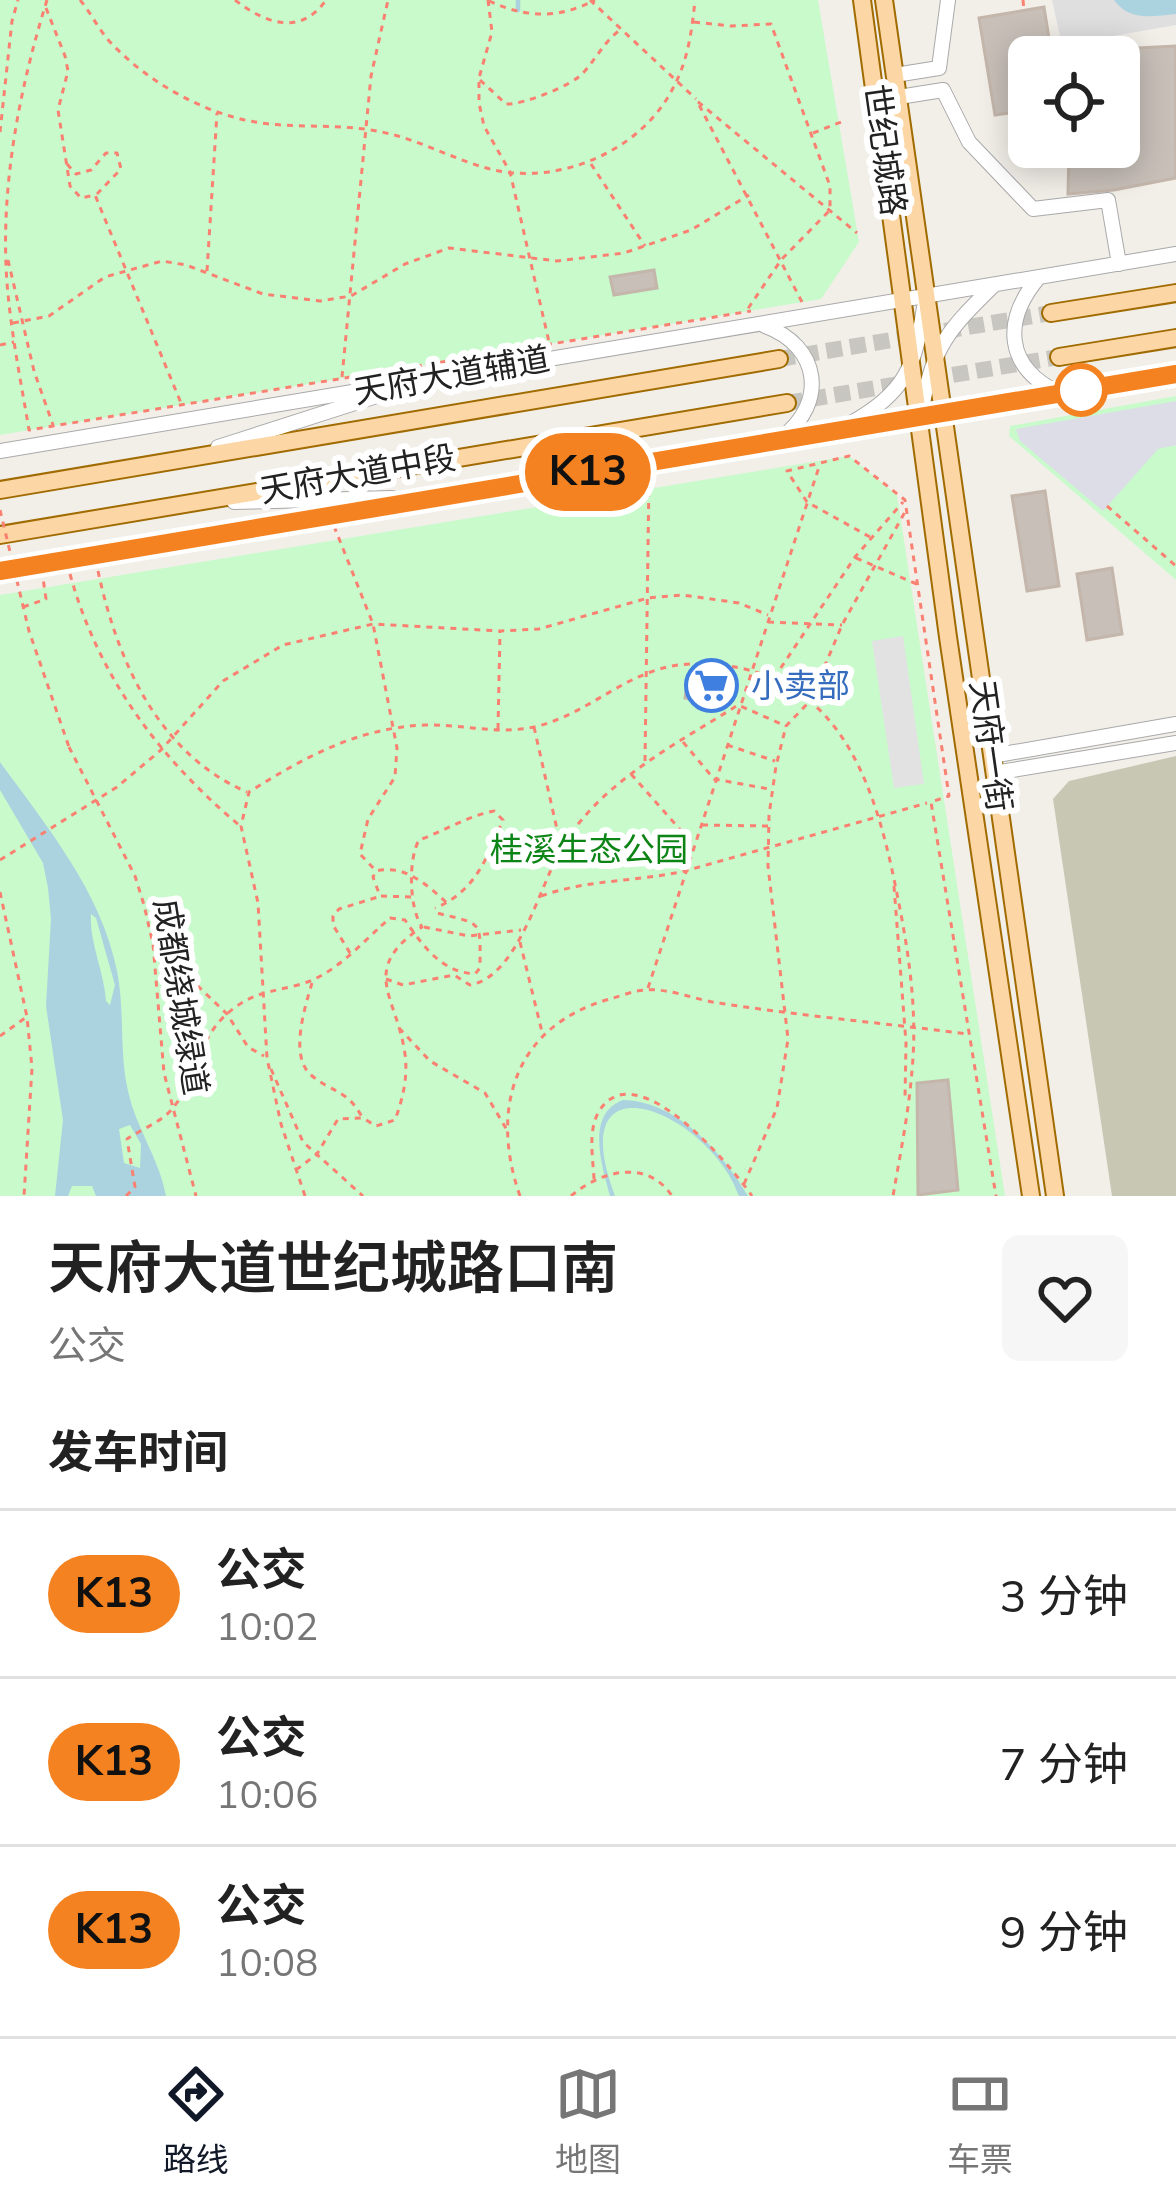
<!DOCTYPE html>
<html lang="zh">
<head>
<meta charset="utf-8">
<style>
  body { margin:0; font-family:"Nunito Sans","Noto Sans SC",sans-serif; background:#f6f6f6; color:#222; height:100vh; display:flex; flex-direction:column; font-size:45px; white-space:nowrap }
  * { box-sizing:border-box; margin:0 }
  p { font-size:39px; color:#767676 }
  .icon { flex:none; width:66px; height:66px; fill:none; stroke:currentColor; stroke-width:2; stroke-linecap:round; stroke-linejoin:round }
  .map { position:relative; height:1196px; overflow:hidden }
  .side { display:flex; flex-direction:column; background:#fff; flex:1 }
  .side>* { flex:none }
  .badge { padding:0 24px; border-radius:39px; font-size:42px; line-height:78px }
  .buttons { position:absolute; left:1008px; top:36px; display:grid; gap:24px }
  .buttons a { display:grid; place-items:center; width:132px; height:132px; border-radius:18px; background:#fff; box-shadow:0 6px 30px #0003; font-size:60px }
  .map>.badge { position:absolute; translate:-50% -50%; box-shadow:0 0 0 6px #fff }
  h2 { padding:0 48px; font-size:45px; line-height:108px }
  .round { display:grid; place-items:center; flex:none; width:126px; height:126px; border-radius:18px; background:#f6f6f6 }
  .headline { display:flex; align-items:center; justify-content:space-between; height:204px; padding:0 48px }
  h1 { font-size:57px; font-weight:600; line-height:90px }
  ul { padding:0; list-style:none }
  li { display:flex; align-items:center; gap:36px; height:168px; padding:0 48px; border-top:3px solid #e0e0e0 }
  li div { flex:1 }
  li b { display:block; font-size:45px }
  li em { font-style:normal }
  li .badge { min-width:132px; font-weight:700; text-align:center }
  .tabs { display:flex; justify-content:space-around; align-items:center; height:168px; border-top:3px solid #e0e0e0; background:#fff; font-size:33px; color:#767676 }
  .tabs a { display:grid; justify-items:center; gap:6px }
  .tabs .on { color:#111827 }
  .map>svg:first-child { display:block }
</style>
</head>
<body>
<div class="map">
<svg width="1176" height="1196" viewBox="0 0 1176 1196">
  <rect width="100%" height="100%" fill="#f2efe9"/>
  <path fill="#e0dfdf" d="M 1052,0 L 1176,0 L 1176,25 L 1062,45 Z"/>
  <path fill="#c7c7b4" d="M 1176,756 L 1176,1196 L 1112,1196 L 1053,799 L 1069,781 Z"/>
  <path fill="#c8facc" d="M 0,0 L 818,0 L 859,242 L 821,299 L 0,435 Z
    M 1176,396 L 1176,580 L 1009,436 L 1010,426 Z
    M 849,456 L 897,495 L 1005,1196 L 0,1196 L 0,595 Z"/>
  <path fill="#e2e2e2" d="M 903,636 L 924,784 L 894,788 L 872,641 Z"/>
  <path fill="#dddde8" d="M 1176,401 L 1176,445 L 1158,449 L 1103,511 L 1020,441 L 1016,429 Z"/>
  <path fill="#aad3df" fill-rule="evenodd" d="M 1114,0 L 1176,0 L 1176,14 C 1152,16 1130,22 1114,0 Z
    M 0,762 C 47,827 101,891 117,971 C 125,1011 119,1052 128,1091 C 136,1128 159,1158 166,1196 L 96,1196 L 92,1186 L 72,1186 L 68,1196 L 55,1196 L 63,1120 L 46,1006 L 51,919 L 48,888 L 43,863 L 0,790 ZM 91,914 L 96,918 L 115,985 L 110,1005 L 106,1001 C 104,971 89,942 91,914 ZM 130,1125 L 141,1144 L 140,1168 L 124,1163 L 119,1129 Z
    M 623,1100 C 677,1101 723,1153 748,1196 L 739,1196 C 709,1111 560,1050 615,1196 L 610,1196 C 602,1166 585,1114 623,1100 Z"/>
  <g fill="none" stroke-linecap="round" stroke-linejoin="round">
    <path stroke="#aad3df" stroke-width="4.5" d="M 518,10 L 518,0"/>
  </g>
  <path fill="#c7bfb8" stroke="#c4b6ab" stroke-width="3" d="M 1044,7 L 1052,57 L 1029,57 L 1029,110 L 995,115 L 979,18 Z
    M 1176,46 L 1176,178 L 1114,190 L 1068,194 L 1069,147 L 1119,147 L 1119,49 Z
    M 654,270 L 657,288 L 614,295 L 610,277 Z
    M 1045,491 L 1059,586 L 1027,591 L 1012,496 Z
    M 1112,568 L 1122,634 L 1087,640 L 1077,574 Z
    M 688,679 L 725,686 L 722,704 L 685,698 Z
    M 948,1080 L 958,1190 L 918,1195 L 917,1083 Z"/>
  <g fill="none" stroke-linecap="round" stroke-linejoin="round">
    <path stroke="#c8c6c1" stroke-width="16" stroke-dasharray="16 8" stroke-linecap="butt" d="M 779,359 L 1051,313
      M 787,403 L 1059,357"/>
    <defs>
      <path id="minor" d="M 895,75 L 939,68 L 948,0
        M 899,97 L 943,90 L 969,142 L 1033,209 L 1108,200 L 1119,264
        M 1039,277 C 1002,321 1005,367 1059,393
        M 765,326 C 820,346 828,403 781,438
        M 921,412 C 934,345 947,331 994,285
        M 851,423 C 905,393 915,367 924,307
        M 218,447 L 380,395
        M 0,451 L 1176,254
        M 234,502 L 392,498
        M 0,571 L 1176,374
        M 992,756 L 1176,724
        M 994,773 L 1176,743"/>
      <path id="major" d="M 862,0 L 948,637 L 1031,1196
        M 884,0 L 1055,1196
        M 1051,313 L 1176,293
        M 1059,357 L 1176,338
        M 0,490 L 779,359
        M 0,535 L 787,403"/>
    </defs>
    <use href="#minor" stroke="#a9a9a9" stroke-width="16"/>
    <use href="#major" stroke="#a06b00" stroke-width="20"/>
    <path stroke="#fa8072" stroke-width="3" stroke-dasharray="6 6" stroke-linecap="butt" d="M 47,0 C 19,90 0,188 7,283 C 11,333 21,382 29,430 L 751,311
      M 80,0 C 92,14 99,31 112,44 C 148,82 203,113 255,122 C 297,129 340,123 382,132 C 421,140 456,161 494,170 C 561,185 642,150 673,88 C 688,61 692,30 695,0
      M 235,0 C 265,23 300,37 326,0
      M 488,0 L 492,32 L 479,78 L 479,103 L 484,126 L 510,172 L 549,342
      M 590,0 L 696,99
      M 1023,0 L 1024,11
      M 489,1 C 526,18 559,19 595,0
      M 46,8 L 65,56 L 68,71 L 58,110 L 70,186 L 81,198 L 95,195 L 181,403
      M 694,22 L 731,26 L 771,24 L 830,186 L 830,210 L 781,260 L 747,310
      M 480,80 L 506,104 C 523,105 574,85 584,72 C 598,56 604,42 621,29
      M 0,132 L 12,21 L 18,0
      M 813,133 L 841,122
      M 67,164 L 76,174 L 91,170 L 106,153 L 117,153 L 121,169 L 97,194
      M 591,164 L 645,246
      M 8,260 L 34,371 L 53,425
      M 207,271 L 217,113
      M 802,302 L 697,101 L 857,233
      M 13,323 L 49,316 L 105,277 L 162,261 L 186,265 L 263,294 L 320,301 L 351,296 L 405,264 L 449,248 L 557,261 L 624,253 L 691,230 L 749,195
      M 0,345 L 14,342
      M 342,377 L 371,76 L 388,0
      M 1107,506 L 1176,566
      M 334,526 L 373,624 L 397,748 L 395,777 L 368,819 L 360,854 L 376,871
      M 870,537 L 807,502 L 787,471 L 849,456 L 905,500 L 949,796 L 931,802 L 996,1196
      M 856,558 L 919,585
      M 98,571 C 117,660 158,754 247,792
      M 70,574 C 98,676 159,758 239,825
      M 23,607 L 46,599 L 43,578
      M 768,622 L 842,625
      M 774,678 L 855,557 L 903,502
      M 534,727 L 561,847
      M 498,729 L 500,631
      M 683,742 L 714,779 L 769,789
      M 727,745 L 775,761
      M 69,747 L 135,876 L 144,905 L 153,944 L 164,1073 L 196,1196
      M 645,761 L 649,477
      M 631,774 L 692,843
      M 702,825 L 769,826
      M 0,860 L 117,787 L 161,750 L 223,681 L 283,645 L 373,624 L 500,631 L 539,629 L 648,598 L 683,595 L 739,603 L 768,615
      M 894,886 L 906,1043 L 905,1098
      M 0,892 L 27,1017 L 32,1068 L 24,1196
      M 541,896 C 589,879 636,882 685,871 L 927,803
      M 411,897 L 380,896 L 373,877 L 376,871 C 404,864 426,884 446,902
      M 424,927 L 469,936 L 521,930
      M 520,942 L 542,1032
      M 154,944 L 227,1014 L 248,1047 L 264,1056
      M 350,953 L 333,925 L 333,916 L 339,909 L 378,897
      M 386,979 L 403,985 L 454,975 L 470,985 C 517,977 539,889 560,851 C 598,783 675,745 738,705 L 786,726
      M 312,983 C 305,1007 289,1056 311,1075 C 332,1093 347,1089 362,1117
      M 648,988 L 819,467
      M 399,1028 L 430,1061 L 485,1093 L 507,1130
      M 0,1036 L 25,1018
      M 271,1069 L 303,1142 L 363,1196
      M 296,1170 L 317,1154 L 338,1119 L 363,1118 L 376,1126 L 395,1120 C 403,1098 408,1077 405,1054 C 397,996 358,970 422,927 C 409,908 408,859 419,840 C 444,831 468,816 494,811 L 503,820 C 487,858 475,892 435,908
      M 594,1179 C 593,1158 588,1132 598,1113 C 634,1049 732,1167 752,1196
      M 744,1184 L 777,1108 L 788,1039 L 768,866 L 769,815 L 776,766 L 786,726 L 810,701 L 842,625 L 906,510
      M 126,1196 L 135,1187 L 127,1139 C 140,1130 163,1121 173,1108 C 199,1075 196,1034 237,1006 C 256,992 276,991 298,985 C 332,976 356,949 381,926
      M 305,1196 L 281,1124 L 267,1058 L 258,903 L 241,826 L 249,792 C 305,757 357,728 425,725 C 462,724 496,735 534,727 C 592,714 630,665 692,664 C 833,661 873,773 896,889 C 908,947 918,1010 912,1070 C 909,1111 900,1155 893,1196
      M 520,1196 C 489,1108 515,1025 610,999 C 621,996 635,990 646,990 C 669,988 696,1000 719,1003 C 801,1016 884,1023 967,1034
      M 571,1196 C 600,1171 647,1158 672,1196"/>
    <use href="#minor" stroke="#fff" stroke-width="14"/>
    <use href="#major" stroke="#fcd6a4" stroke-width="16"/>
    <path stroke="#fa8072" stroke-width="3" stroke-dasharray="6 6" stroke-linecap="butt" d="M 0,510 L 29,631 L 69,747
      M 381,926 L 390,918 L 405,920 C 423,946 441,972 475,974 L 480,968 C 480,919 484,925 437,913 L 435,908"/>
  </g>
  <g fill="none" stroke-linecap="round" stroke-linejoin="round">
    <defs>
      <path id="line" d="M 0,571 L 1176,374"/>
    </defs>
    <use href="#line" stroke="#fff" stroke-width="27"/>
    <use href="#line" stroke="#f58220" stroke-width="18"/>
  </g>
  <defs>
    <symbol id="supermarket-ring" viewBox="-11 -11 22 22"><circle r="9.5" fill="#fff" stroke="#3f7fe0" stroke-width="1.5"/><path d="M-6-5.5h2.5l.6 2H6L4.5 2H-2.5L-4.4-4H-6ZM-1.5 3.2a1.3 1.3 0 1 0 .1 0ZM3 3.2a1.3 1.3 0 1 0 .1 0Z" fill="#3f7fe0"/></symbol>
  </defs>
  <g fill-rule="evenodd">
    <use href="#supermarket-ring" x="682" y="656" width="59" height="59"/>
  </g>
  <circle fill="#fff" stroke="#f58220" stroke-width="6" cx="1081" cy="390" r="24"/>
  <g text-anchor="middle" dominant-baseline="central" stroke-width="12" stroke-linejoin="round" paint-order="stroke">
    <g font-size="33" fill="#222" stroke="#fff">
      <text transform="translate(884 150) rotate(82)">世纪城路</text>
      <text transform="translate(452 376) rotate(-10)">天府大道辅道</text>
      <text transform="translate(358 475) rotate(-10)">天府大道中段</text>
      <text transform="translate(990 746) rotate(82)">天府一街</text>
      <text transform="translate(180 997) rotate(81)">成都绕城绿道</text>
    </g>
    <g font-size="33" fill="#366cbe" stroke="#fff" text-anchor="start">
      <text x="751" y="686">小卖部</text>
    </g>
    <g font-size="33" fill="#0c8416" stroke="#fff">
      <text x="589" y="850">桂溪生态公园</text>
    </g>
  </g>
</svg>
<div class="buttons">
<a><svg class="icon" aria-label="locate" viewBox="0 0 24 24"><circle cx="12" cy="12" r="6"/><path d="M12 2v4M12 18v4M2 12h4M18 12h4"/></svg></a>
</div>
<b class="badge" style="left:588px;top:472px;background:#f58220;color:#111">K13</b>
</div>
<section class="side">
<div class="headline"><div><h1>天府大道世纪城路口南</h1><p>公交</p></div><a class="round"><svg class="icon" aria-label="heart" viewBox="0 0 24 24"><path d="M12 20l-8-8c-3-5 5-10 8-4 3-6 11-1 8 4z"/></svg></a></div>
<h2>发车时间</h2>
<ul>
<li><span class="badge" style="background:#f58220;color:#111">K13</span><div><b>公交</b><p>10:02</p></div><em>3 分钟</em></li>
<li><span class="badge" style="background:#f58220;color:#111">K13</span><div><b>公交</b><p>10:06</p></div><em>7 分钟</em></li>
<li><span class="badge" style="background:#f58220;color:#111">K13</span><div><b>公交</b><p>10:08</p></div><em>9 分钟</em></li>
</ul>
</section>
<nav class="tabs">
<a class="on"><svg class="icon" aria-label="directions" viewBox="0 0 24 24"><path d="M12 3l9 9-9 9-9-9zM9 14v-3h6M13 9l2 2-2 2"/></svg>路线</a>
<a><svg class="icon" aria-label="map" viewBox="0 0 24 24"><path d="M3 6l6-2 6 2 6-2v14l-6 2-6-2-6 2zM9 4v14M15 6v14"/></svg>地图</a>
<a><svg class="icon" aria-label="tickets" viewBox="0 0 24 24"><path d="M3 7h18v10H3zM15 7v10"/></svg>车票</a>
</nav>
</body>
</html>
